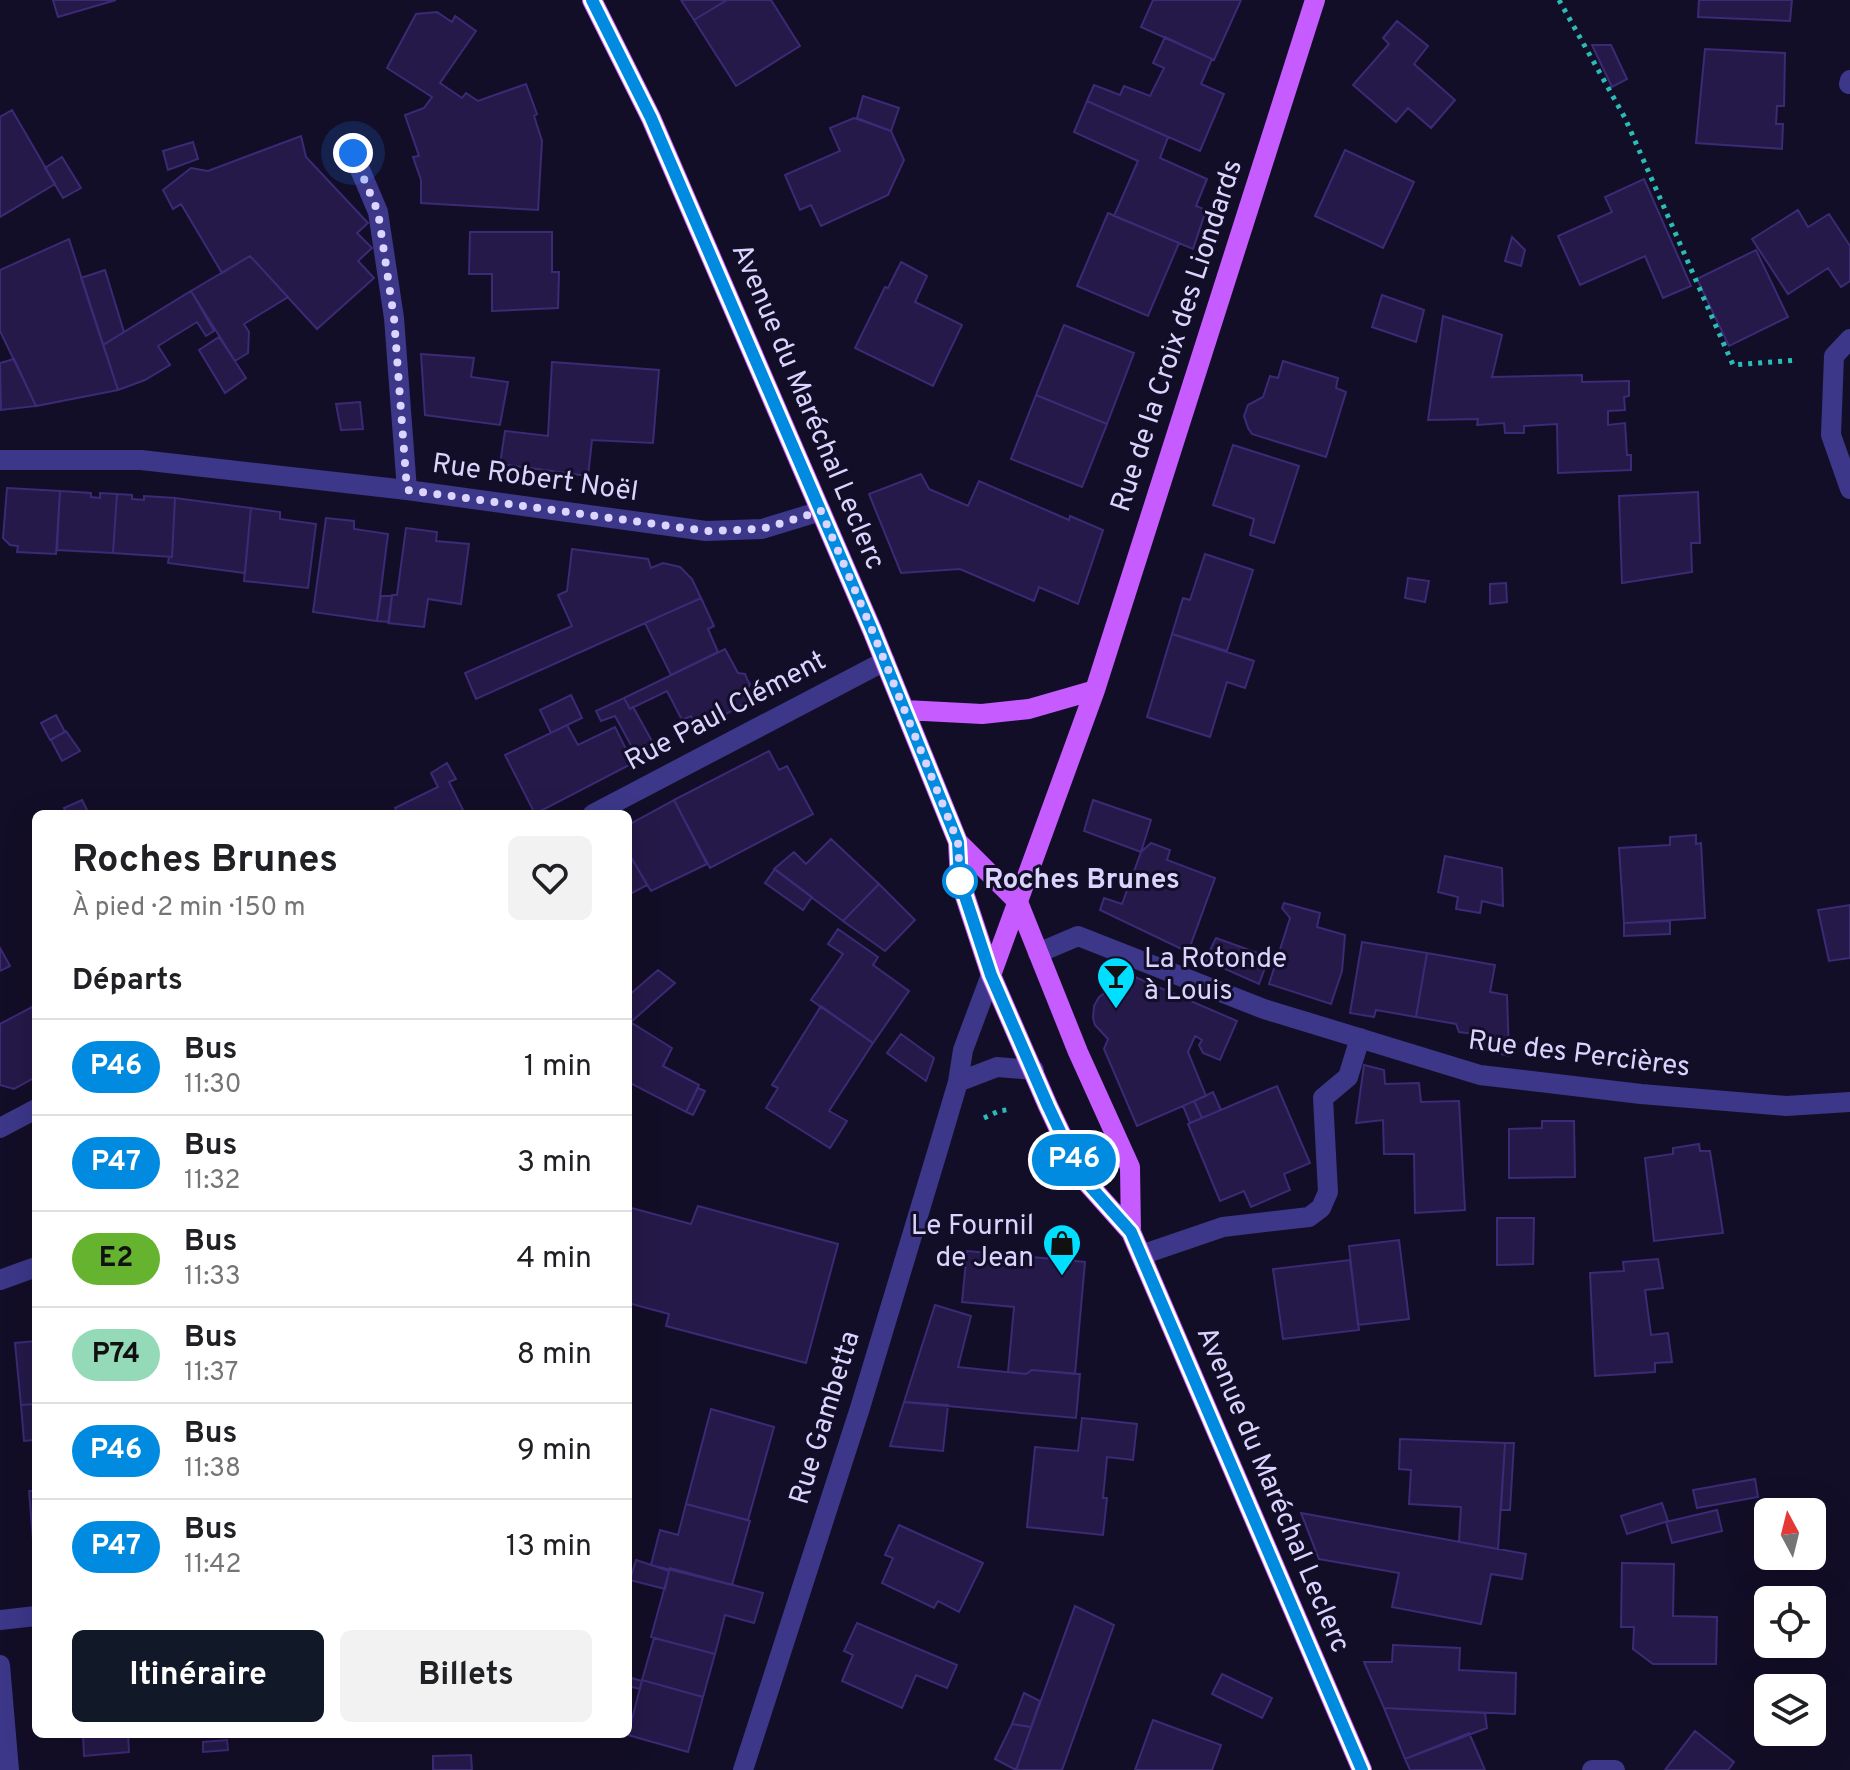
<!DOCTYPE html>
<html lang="fr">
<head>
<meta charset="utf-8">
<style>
  body { margin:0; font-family:Overpass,sans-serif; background:#f2f2f2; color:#202124; height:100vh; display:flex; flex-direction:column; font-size:30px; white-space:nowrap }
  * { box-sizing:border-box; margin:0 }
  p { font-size:26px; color:#757577 }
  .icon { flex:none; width:44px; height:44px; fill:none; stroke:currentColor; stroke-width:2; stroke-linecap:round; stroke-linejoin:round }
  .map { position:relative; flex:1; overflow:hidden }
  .panel { position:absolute; left:32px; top:810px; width:600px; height:928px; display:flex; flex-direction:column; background:#fff; border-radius:12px; box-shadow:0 8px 32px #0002 }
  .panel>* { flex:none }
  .badge { padding:0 16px; border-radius:26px; font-size:28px; line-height:52px }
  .needle { width:52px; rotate:353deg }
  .fabs { position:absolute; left:1754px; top:1498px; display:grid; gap:16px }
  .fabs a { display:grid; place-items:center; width:72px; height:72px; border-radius:12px; background:#fff; box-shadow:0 8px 32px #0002; font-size:40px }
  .you { position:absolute; width:40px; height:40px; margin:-20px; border:6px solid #fff; border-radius:50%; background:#1a73e8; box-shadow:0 0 0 12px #1a73e833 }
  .map>.badge { position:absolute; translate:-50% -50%; box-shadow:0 0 0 4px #fff }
  h2 { padding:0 40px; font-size:30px; line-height:72px }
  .round { display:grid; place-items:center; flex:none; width:84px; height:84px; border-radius:12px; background:#f2f2f2 }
  .head { display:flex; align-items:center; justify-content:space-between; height:136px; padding:0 40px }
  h1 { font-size:38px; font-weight:700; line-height:60px }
  .primary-button { display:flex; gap:16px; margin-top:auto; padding:16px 40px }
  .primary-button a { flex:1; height:92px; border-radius:12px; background:#111827; color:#fff; font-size:32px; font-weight:700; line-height:92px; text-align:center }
  .primary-button a+a { background:#f2f2f2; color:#202124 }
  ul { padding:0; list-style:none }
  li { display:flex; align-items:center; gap:24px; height:96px; padding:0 40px; border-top:2px solid #e0e0e0 }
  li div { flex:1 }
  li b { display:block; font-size:30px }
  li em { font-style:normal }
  li .badge { min-width:88px; font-weight:700; text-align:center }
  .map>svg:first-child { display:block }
</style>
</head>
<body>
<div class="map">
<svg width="1850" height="1770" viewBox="0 0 1850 1770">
  <rect width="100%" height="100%" fill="#130e27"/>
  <path fill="#241948" stroke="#3b2a75" stroke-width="2" d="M 53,0 L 116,0 L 58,17 Z
    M 681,0 L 727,0 L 694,20 Z
    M 727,0 L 771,0 L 800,46 L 736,86 L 694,20 Z
    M 1153,0 L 1241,0 L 1214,60 L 1141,27 Z
    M 1699,0 L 1792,0 L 1790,21 L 1698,17 Z
    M 437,12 L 452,22 L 455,16 L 476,31 L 440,83 L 462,98 L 466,93 L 478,101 L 526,84 L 537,114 L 534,116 L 542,141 L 538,210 L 421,203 L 421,180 L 413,157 L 419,156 L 405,115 L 424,108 L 432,97 L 387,68 L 416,14 Z
    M 1397,21 L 1428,46 L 1414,64 L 1455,100 L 1431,128 L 1408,108 L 1396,122 L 1353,85 L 1389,44 L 1383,38 Z
    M 1165,37 L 1212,59 L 1201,84 L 1224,94 L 1200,151 L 1087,101 L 1094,85 L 1120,95 L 1124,86 L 1150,96 L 1164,68 L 1153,63 Z
    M 1592,45 L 1611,45 L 1627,79 L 1612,87 Z
    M 1705,49 L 1785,53 L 1784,106 L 1777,106 L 1776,124 L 1783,124 L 1782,149 L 1696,143 Z
    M 863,96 L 899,108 L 891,131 L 857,118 Z
    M 1087,101 L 1168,137 L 1160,158 L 1207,179 L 1196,206 L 1206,210 L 1193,249 L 1114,216 L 1138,161 L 1074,132 Z
    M 12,110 L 55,184 L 0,217 L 0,117 Z
    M 854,118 L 891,131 L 904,160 L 888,195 L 821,226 L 811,205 L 800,210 L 785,175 L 840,151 L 830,128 Z
    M 301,136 L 306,157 L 368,223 L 357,233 L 372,248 L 358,261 L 374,278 L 317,329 L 250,256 L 222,273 L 181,204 L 173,209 L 163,190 L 191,168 L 208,171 Z
    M 193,142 L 198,159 L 168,170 L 163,151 Z
    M 1345,150 L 1414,182 L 1383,248 L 1315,216 Z
    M 62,157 L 81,188 L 63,198 L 45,168 Z
    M 1644,179 L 1691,286 L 1663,298 L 1645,256 L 1580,285 L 1558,236 L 1612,212 L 1605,197 Z
    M 1798,210 L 1808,227 L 1829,214 L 1850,246 L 1850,281 L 1841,287 L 1828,268 L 1788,294 L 1752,239 Z
    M 1108,213 L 1179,243 L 1148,316 L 1077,286 Z
    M 470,232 L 552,232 L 552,272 L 559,272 L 558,308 L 492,311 L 492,274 L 469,274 Z
    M 1512,237 L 1525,250 L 1521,266 L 1505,261 Z
    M 69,239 L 118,390 L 36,406 L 0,331 L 0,270 Z
    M 1756,250 L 1788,317 L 1729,346 L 1697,279 Z
    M 250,256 L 288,297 L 244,324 L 249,332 L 248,353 L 235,361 L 191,291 Z
    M 901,262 L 927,276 L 915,302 L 962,325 L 933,386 L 855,348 L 885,287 L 888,288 Z
    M 105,270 L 124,332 L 103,345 L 81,278 Z
    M 191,291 L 214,331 L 206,336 L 197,322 L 158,346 L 170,365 L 145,380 L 118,390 L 103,345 Z
    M 1382,295 L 1424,310 L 1416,342 L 1372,327 Z
    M 1443,316 L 1502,335 L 1492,377 L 1582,375 L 1582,382 L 1629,381 L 1629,396 L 1624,397 L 1625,410 L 1608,411 L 1608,425 L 1625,423 L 1627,455 L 1631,455 L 1631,470 L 1558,473 L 1557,424 L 1524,426 L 1524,433 L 1505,433 L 1504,423 L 1477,425 L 1478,419 L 1428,420 Z
    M 1064,325 L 1134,353 L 1107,424 L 1036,395 Z
    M 219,337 L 246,378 L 225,393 L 199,350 Z
    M 421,354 L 474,358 L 471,377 L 508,382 L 500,425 L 425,415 Z
    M 14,359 L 36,406 L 1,410 L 0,363 Z
    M 1283,361 L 1338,378 L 1336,388 L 1346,392 L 1326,457 L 1252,434 L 1248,428 L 1244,416 L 1248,405 L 1263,397 L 1270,376 L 1278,378 Z
    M 552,362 L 659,370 L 653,443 L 592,440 L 588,476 L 500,464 L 505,431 L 548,436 Z
    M 1036,395 L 1107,424 L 1082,487 L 1011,459 Z
    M 360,402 L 363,429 L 341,430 L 336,404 Z
    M 1233,445 L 1299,466 L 1274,543 L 1250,535 L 1254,519 L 1213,505 Z
    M 921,474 L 929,489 L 968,506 L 979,481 L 1069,520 L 1070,516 L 1103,530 L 1078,604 L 1039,587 L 1034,601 L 960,569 L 901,573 L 869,494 Z
    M 7,488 L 60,491 L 56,554 L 17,552 L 18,546 L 10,545 L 3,538 Z
    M 60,491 L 91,493 L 91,497 L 100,498 L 100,493 L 117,494 L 113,553 L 57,550 Z
    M 1698,492 L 1700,543 L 1691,543 L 1692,572 L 1622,583 L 1619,496 Z
    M 117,494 L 132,495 L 132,499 L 144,500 L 144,496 L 175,498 L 172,557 L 113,553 Z
    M 175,498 L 251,508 L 245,573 L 168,563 L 169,557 L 172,557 Z
    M 251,508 L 280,512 L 280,519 L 316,524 L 308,588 L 244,581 Z
    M 326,518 L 354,521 L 354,529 L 388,534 L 377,621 L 313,612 Z
    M 406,528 L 437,532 L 436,541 L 469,544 L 461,604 L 428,599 L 424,627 L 388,623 L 392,595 L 397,595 Z
    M 572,549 L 648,559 L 651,568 L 663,563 L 680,567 L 692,579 L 701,598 L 476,699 L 465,673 L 572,626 L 558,595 L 567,591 Z
    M 1205,554 L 1253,570 L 1227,651 L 1172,634 L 1183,598 L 1190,600 Z
    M 1408,578 L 1429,581 L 1425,602 L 1405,598 Z
    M 1506,583 L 1507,602 L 1490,604 L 1490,584 Z
    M 381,596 L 392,596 L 389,622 L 377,621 Z
    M 701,598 L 714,626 L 708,629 L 718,652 L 671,675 L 645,623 Z
    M 1172,634 L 1254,661 L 1245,688 L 1227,682 L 1210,737 L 1147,717 Z
    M 725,649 L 738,673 L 745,674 L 747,679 L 750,684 L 747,690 L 752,700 L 698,729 L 691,716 L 682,720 L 667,691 L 630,709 L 624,698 Z
    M 571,695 L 582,718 L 551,733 L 540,710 Z
    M 624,698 L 630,709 L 633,707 L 657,750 L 639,760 L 615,716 L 601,721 L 596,711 Z
    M 56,715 L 65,732 L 50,740 L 41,723 Z
    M 567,725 L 578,745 L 615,727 L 633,763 L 535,814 L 505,755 Z
    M 66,731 L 80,751 L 62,761 L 51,740 Z
    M 769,751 L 779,770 L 787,766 L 813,814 L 710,868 L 674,800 Z
    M 447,763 L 456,779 L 449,782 L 465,814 L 399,814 L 395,808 L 438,787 L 431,773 Z
    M 82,800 L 89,814 L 67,814 L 64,808 Z
    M 674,800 L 707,864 L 651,891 L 628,852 L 628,825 Z
    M 1093,800 L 1151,820 L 1141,852 L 1084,831 Z
    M 1696,835 L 1696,844 L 1701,843 L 1705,918 L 1624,923 L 1619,848 L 1670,845 L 1670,837 Z
    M 831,839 L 879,884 L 843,921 L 774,869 L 794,852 L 806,864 Z
    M 1151,843 L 1170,850 L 1167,860 L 1215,878 L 1188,952 L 1100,910 L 1104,898 L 1122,904 L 1141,852 Z
    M 628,852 L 647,885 L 628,895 Z
    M 1445,856 L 1502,868 L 1503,906 L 1482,901 L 1480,913 L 1456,909 L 1458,897 L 1438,892 Z
    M 775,869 L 812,897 L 803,910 L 765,883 Z
    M 879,884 L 915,920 L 885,951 L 843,921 Z
    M 1284,903 L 1320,913 L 1317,927 L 1345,935 L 1342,971 L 1331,1004 L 1269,984 L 1290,918 L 1282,908 Z
    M 1850,905 L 1850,958 L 1829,961 L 1818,910 Z
    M 1670,921 L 1670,934 L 1624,936 L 1624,923 Z
    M 838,929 L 878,957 L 873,965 L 909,991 L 873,1043 L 811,1000 L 843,954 L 828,944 Z
    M 1216,938 L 1269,957 L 1259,984 L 1205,960 Z
    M 1362,942 L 1427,953 L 1416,1017 L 1376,1010 L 1374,1017 L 1350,1013 Z
    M 0,948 L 10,966 L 0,971 Z
    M 1427,953 L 1495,965 L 1490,992 L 1507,995 L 1509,1056 L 1472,1047 L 1474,1034 L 1459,1032 L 1456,1024 L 1416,1017 Z
    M 658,970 L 675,983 L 631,1022 L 628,1020 L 628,996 Z
    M 1135,977 L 1237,1021 L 1220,1060 L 1203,1053 L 1199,1045 L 1202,1040 L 1195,1036 L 1188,1052 L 1206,1096 L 1137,1126 L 1104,1049 L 1108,1039 L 1095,1025 L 1093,1018 L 1094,1006 L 1099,997 L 1112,988 L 1130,988 Z
    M 34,1006 L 36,1011 L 36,1077 L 14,1089 L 0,1085 L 0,1024 Z
    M 821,1006 L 873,1043 L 829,1111 L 847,1121 L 830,1148 L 766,1108 L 778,1088 L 772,1085 Z
    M 632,1023 L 672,1048 L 663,1066 L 699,1085 L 686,1112 L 628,1082 L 628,1031 Z
    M 901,1034 L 934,1058 L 926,1081 L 887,1053 Z
    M 1364,1065 L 1384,1070 L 1385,1084 L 1419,1083 L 1421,1102 L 1459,1101 L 1465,1210 L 1415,1213 L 1414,1154 L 1384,1154 L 1383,1120 L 1356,1123 Z
    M 1277,1086 L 1310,1163 L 1284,1174 L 1290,1190 L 1251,1207 L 1244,1191 L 1220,1201 L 1188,1124 Z
    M 698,1088 L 705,1091 L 693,1115 L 686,1112 Z
    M 1213,1092 L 1221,1110 L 1202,1118 L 1194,1101 Z
    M 1194,1101 L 1202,1118 L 1190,1123 L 1183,1106 Z
    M 1542,1121 L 1574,1121 L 1575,1177 L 1509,1178 L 1509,1129 L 1542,1128 Z
    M 1699,1144 L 1700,1151 L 1710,1151 L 1723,1233 L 1654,1241 L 1645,1158 L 1673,1154 L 1673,1148 Z
    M 698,1206 L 838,1244 L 806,1363 L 666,1326 L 669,1314 L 628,1303 L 628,1207 L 691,1224 Z
    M 1497,1218 L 1534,1218 L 1533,1264 L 1497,1265 Z
    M 1399,1240 L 1409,1319 L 1358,1325 L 1349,1246 Z
    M 967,1251 L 1085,1262 L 1075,1374 L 1032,1370 L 1026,1374 L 1008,1372 L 1014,1307 L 962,1302 Z
    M 1658,1259 L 1663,1288 L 1645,1290 L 1651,1335 L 1668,1333 L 1672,1362 L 1655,1363 L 1655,1372 L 1595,1376 L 1590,1273 L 1624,1271 L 1623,1262 Z
    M 1350,1260 L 1359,1330 L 1283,1339 L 1273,1269 Z
    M 935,1305 L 971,1316 L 958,1367 L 1026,1374 L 1032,1370 L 1080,1374 L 1076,1418 L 904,1402 Z
    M 36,1341 L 36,1404 L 21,1405 L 15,1343 Z
    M 904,1402 L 948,1405 L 943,1451 L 890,1446 Z
    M 36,1404 L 36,1446 L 35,1440 L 24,1441 L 21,1405 Z
    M 711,1409 L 774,1427 L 748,1520 L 686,1504 Z
    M 1082,1418 L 1137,1424 L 1133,1460 L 1107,1457 L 1103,1498 L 1107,1498 L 1103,1535 L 1027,1527 L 1035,1447 L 1078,1451 Z
    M 1400,1439 L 1505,1443 L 1498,1549 L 1459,1542 L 1461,1507 L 1409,1504 L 1411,1470 L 1399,1469 Z
    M 1505,1443 L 1514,1443 L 1510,1510 L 1501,1510 Z
    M 1755,1479 L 1758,1497 L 1697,1508 L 1693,1490 Z
    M 29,1491 L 36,1491 L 36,1576 Z
    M 1662,1503 L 1668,1521 L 1627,1534 L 1621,1516 Z
    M 686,1504 L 750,1521 L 732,1585 L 651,1565 L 660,1530 L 678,1535 Z
    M 1717,1510 L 1722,1531 L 1672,1543 L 1666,1522 Z
    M 1301,1513 L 1526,1554 L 1522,1579 L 1491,1574 L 1481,1624 L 1392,1607 L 1399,1573 L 1319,1559 Z
    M 899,1525 L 983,1563 L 959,1612 L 938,1601 L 934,1608 L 882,1583 L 893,1558 L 885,1555 Z
    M 636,1560 L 669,1571 L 665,1589 L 630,1580 Z
    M 1622,1563 L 1674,1564 L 1673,1616 L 1717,1617 L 1716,1664 L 1653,1664 L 1633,1649 L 1634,1627 L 1621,1627 Z
    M 670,1568 L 763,1593 L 754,1623 L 725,1615 L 715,1654 L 651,1637 Z
    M 1075,1606 L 1114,1625 L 1062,1770 L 1016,1770 Z
    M 857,1623 L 957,1665 L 947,1688 L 916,1675 L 902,1708 L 842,1681 L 853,1655 L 844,1651 Z
    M 654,1638 L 715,1654 L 703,1697 L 642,1680 Z
    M 1393,1645 L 1460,1648 L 1459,1670 L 1516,1673 L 1515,1714 L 1384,1708 L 1364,1662 L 1392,1662 Z
    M 1222,1674 L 1272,1698 L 1262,1718 L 1212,1694 Z
    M 628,1677 L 642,1681 L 640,1689 L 628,1686 Z
    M 642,1680 L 703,1697 L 688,1752 L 628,1735 Z
    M 1024,1693 L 1040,1701 L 1031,1727 L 1012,1724 Z
    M 1384,1708 L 1485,1713 L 1487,1728 L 1405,1759 Z
    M 1153,1720 L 1221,1745 L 1212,1770 L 1135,1770 Z
    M 1012,1724 L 1031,1727 L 1016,1770 L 995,1759 Z
    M 1695,1731 L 1734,1762 L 1728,1770 L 1665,1770 Z
    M 1469,1733 L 1485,1770 L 1410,1770 L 1405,1759 Z
    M 83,1734 L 128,1734 L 129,1752 L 84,1756 Z
    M 227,1740 L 228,1750 L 203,1752 L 203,1742 Z
    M 471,1755 L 472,1770 L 433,1770 L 433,1756 Z"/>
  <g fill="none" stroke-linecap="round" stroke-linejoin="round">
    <path stroke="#2abdb8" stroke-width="5" stroke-dasharray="4 6" stroke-linecap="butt" d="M 1559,0 L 1625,118 L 1733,365 L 1798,360
      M 984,1118 L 999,1111 L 1012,1109"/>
    <path stroke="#3c3788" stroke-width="20" d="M 353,153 L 378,212 L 394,318 L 407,490
      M 1141,1255 L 1223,1227 L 1309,1217 L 1321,1208 L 1328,1192 L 1323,1098 L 1348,1077 L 1360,1038
      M 1592,1770 L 1615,1770"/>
    <path stroke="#3c3788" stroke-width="20" d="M 1849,84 L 1850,80
      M 1850,339 L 1834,356 L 1831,435 L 1850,489
      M 0,460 L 141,460 L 407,490 L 706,531 L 762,529 L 821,511
      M 593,814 L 885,661
      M 1038,953 L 1078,936 L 1264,1009 L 1480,1075 L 1641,1094 L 1786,1106 L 1850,1102
      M 958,1082 L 997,1067 L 1034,1070
      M 0,1128 L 36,1109
      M 0,1280 L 36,1267
      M 0,1620 L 36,1616
      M 0,1665 L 9,1770
      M 743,1770 L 860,1408 L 939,1146 L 958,1082 L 963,1050 L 991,975"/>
    <path stroke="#c65bff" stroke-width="20" d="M 592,0 L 651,118 L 872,630 L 958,842 L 960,881 L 991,975 L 1048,1106 L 1081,1176 L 1131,1232 L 1362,1770
      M 905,710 L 982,714 L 1029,709 L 1095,690
      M 958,842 L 1018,902 L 1078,1052 L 1130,1167 L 1131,1232
      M 991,975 L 1095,690 L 1315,0"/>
  </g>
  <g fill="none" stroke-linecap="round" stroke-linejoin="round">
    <defs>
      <path id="line" d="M 592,0 L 651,118 L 872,630 L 958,842 L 960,881 L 991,975 L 1048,1106 L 1081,1176 L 1131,1232 L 1362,1770"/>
    </defs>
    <use href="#line" stroke="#fff" stroke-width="18"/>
    <use href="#line" stroke="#008be0" stroke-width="12"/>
    <path stroke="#dad4ff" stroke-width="8" stroke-dasharray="0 14.4" d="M 353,153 L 378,212 L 394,318 L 407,490 L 706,531 L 762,529 L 821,511 L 872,630 L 958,842 L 960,881"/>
  </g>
  <defs>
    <symbol id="bar-pin" viewBox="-11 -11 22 30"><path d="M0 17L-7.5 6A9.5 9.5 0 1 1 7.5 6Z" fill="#00dfff" stroke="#130e27"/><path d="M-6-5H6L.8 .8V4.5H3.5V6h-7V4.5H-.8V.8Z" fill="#111"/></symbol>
    <symbol id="shop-pin" viewBox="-11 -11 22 30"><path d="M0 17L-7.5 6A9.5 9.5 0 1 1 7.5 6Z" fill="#00dfff" stroke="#130e27"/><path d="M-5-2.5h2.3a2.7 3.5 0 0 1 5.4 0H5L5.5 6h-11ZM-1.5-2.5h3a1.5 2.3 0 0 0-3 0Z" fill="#111"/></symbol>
  </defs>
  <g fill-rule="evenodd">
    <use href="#bar-pin" x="1094" y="954" width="44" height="60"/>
    <use href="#shop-pin" x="1040" y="1221" width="44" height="60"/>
  </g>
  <circle fill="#fff" stroke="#008be0" stroke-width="4" cx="960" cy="881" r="16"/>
  <g text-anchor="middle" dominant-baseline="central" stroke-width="6" stroke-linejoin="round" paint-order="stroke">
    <g font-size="28" fill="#dad4ff" stroke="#130e27">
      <text transform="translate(1178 336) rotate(-72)">Rue de la Croix des Liondards</text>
      <text transform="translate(807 407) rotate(67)">Avenue du Maréchal Leclerc</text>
      <text transform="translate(535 479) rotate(8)">Rue Robert Noël</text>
      <text transform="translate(726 712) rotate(-28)">Rue Paul Clément</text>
      <text transform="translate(1579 1055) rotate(7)">Rue des Percières</text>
      <text transform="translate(826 1418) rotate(-73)">Rue Gambetta</text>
      <text transform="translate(1272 1490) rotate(67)">Avenue du Maréchal Leclerc</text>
    </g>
    <g font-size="28" font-weight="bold" fill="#dad4ff" stroke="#130e27" text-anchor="start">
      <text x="984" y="881">Roches Brunes</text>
    </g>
    <g font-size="28" fill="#dad4ff" stroke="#130e27" text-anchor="start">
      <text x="1144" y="960">La Rotonde<tspan x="1144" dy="32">à Louis</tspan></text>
      <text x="1034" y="1227" text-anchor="end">Le Fournil<tspan x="1034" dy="32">de Jean</tspan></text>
    </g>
  </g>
</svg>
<div class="fabs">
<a><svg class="needle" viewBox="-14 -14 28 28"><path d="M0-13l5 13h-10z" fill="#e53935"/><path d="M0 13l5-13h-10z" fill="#757577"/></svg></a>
<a><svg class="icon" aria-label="locate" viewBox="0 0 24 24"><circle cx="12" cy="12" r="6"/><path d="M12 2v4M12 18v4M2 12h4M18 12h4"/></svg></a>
<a><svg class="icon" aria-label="layers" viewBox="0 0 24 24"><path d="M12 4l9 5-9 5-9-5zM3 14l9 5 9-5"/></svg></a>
</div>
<div class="you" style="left:353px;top:153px"></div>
<b class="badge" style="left:1074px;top:1160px;background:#008be0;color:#fff">P46</b>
<section class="panel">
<div class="head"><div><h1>Roches Brunes</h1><p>À pied · 2 min · 150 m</p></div><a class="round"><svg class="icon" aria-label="heart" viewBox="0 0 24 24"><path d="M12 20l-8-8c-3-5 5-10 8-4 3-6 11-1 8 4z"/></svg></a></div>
<h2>Départs</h2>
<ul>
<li><span class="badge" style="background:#008be0;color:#fff">P46</span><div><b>Bus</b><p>11:30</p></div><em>1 min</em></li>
<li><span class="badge" style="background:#008be0;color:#fff">P47</span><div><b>Bus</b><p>11:32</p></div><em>3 min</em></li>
<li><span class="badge" style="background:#65b32e;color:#111">E2</span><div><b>Bus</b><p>11:33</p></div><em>4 min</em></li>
<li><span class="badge" style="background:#95dab8;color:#111">P74</span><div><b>Bus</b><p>11:37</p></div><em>8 min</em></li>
<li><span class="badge" style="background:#008be0;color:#fff">P46</span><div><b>Bus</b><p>11:38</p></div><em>9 min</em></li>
<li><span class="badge" style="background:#008be0;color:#fff">P47</span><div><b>Bus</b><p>11:42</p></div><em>13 min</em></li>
</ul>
<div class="primary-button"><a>Itinéraire</a><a>Billets</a></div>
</section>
</div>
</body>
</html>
